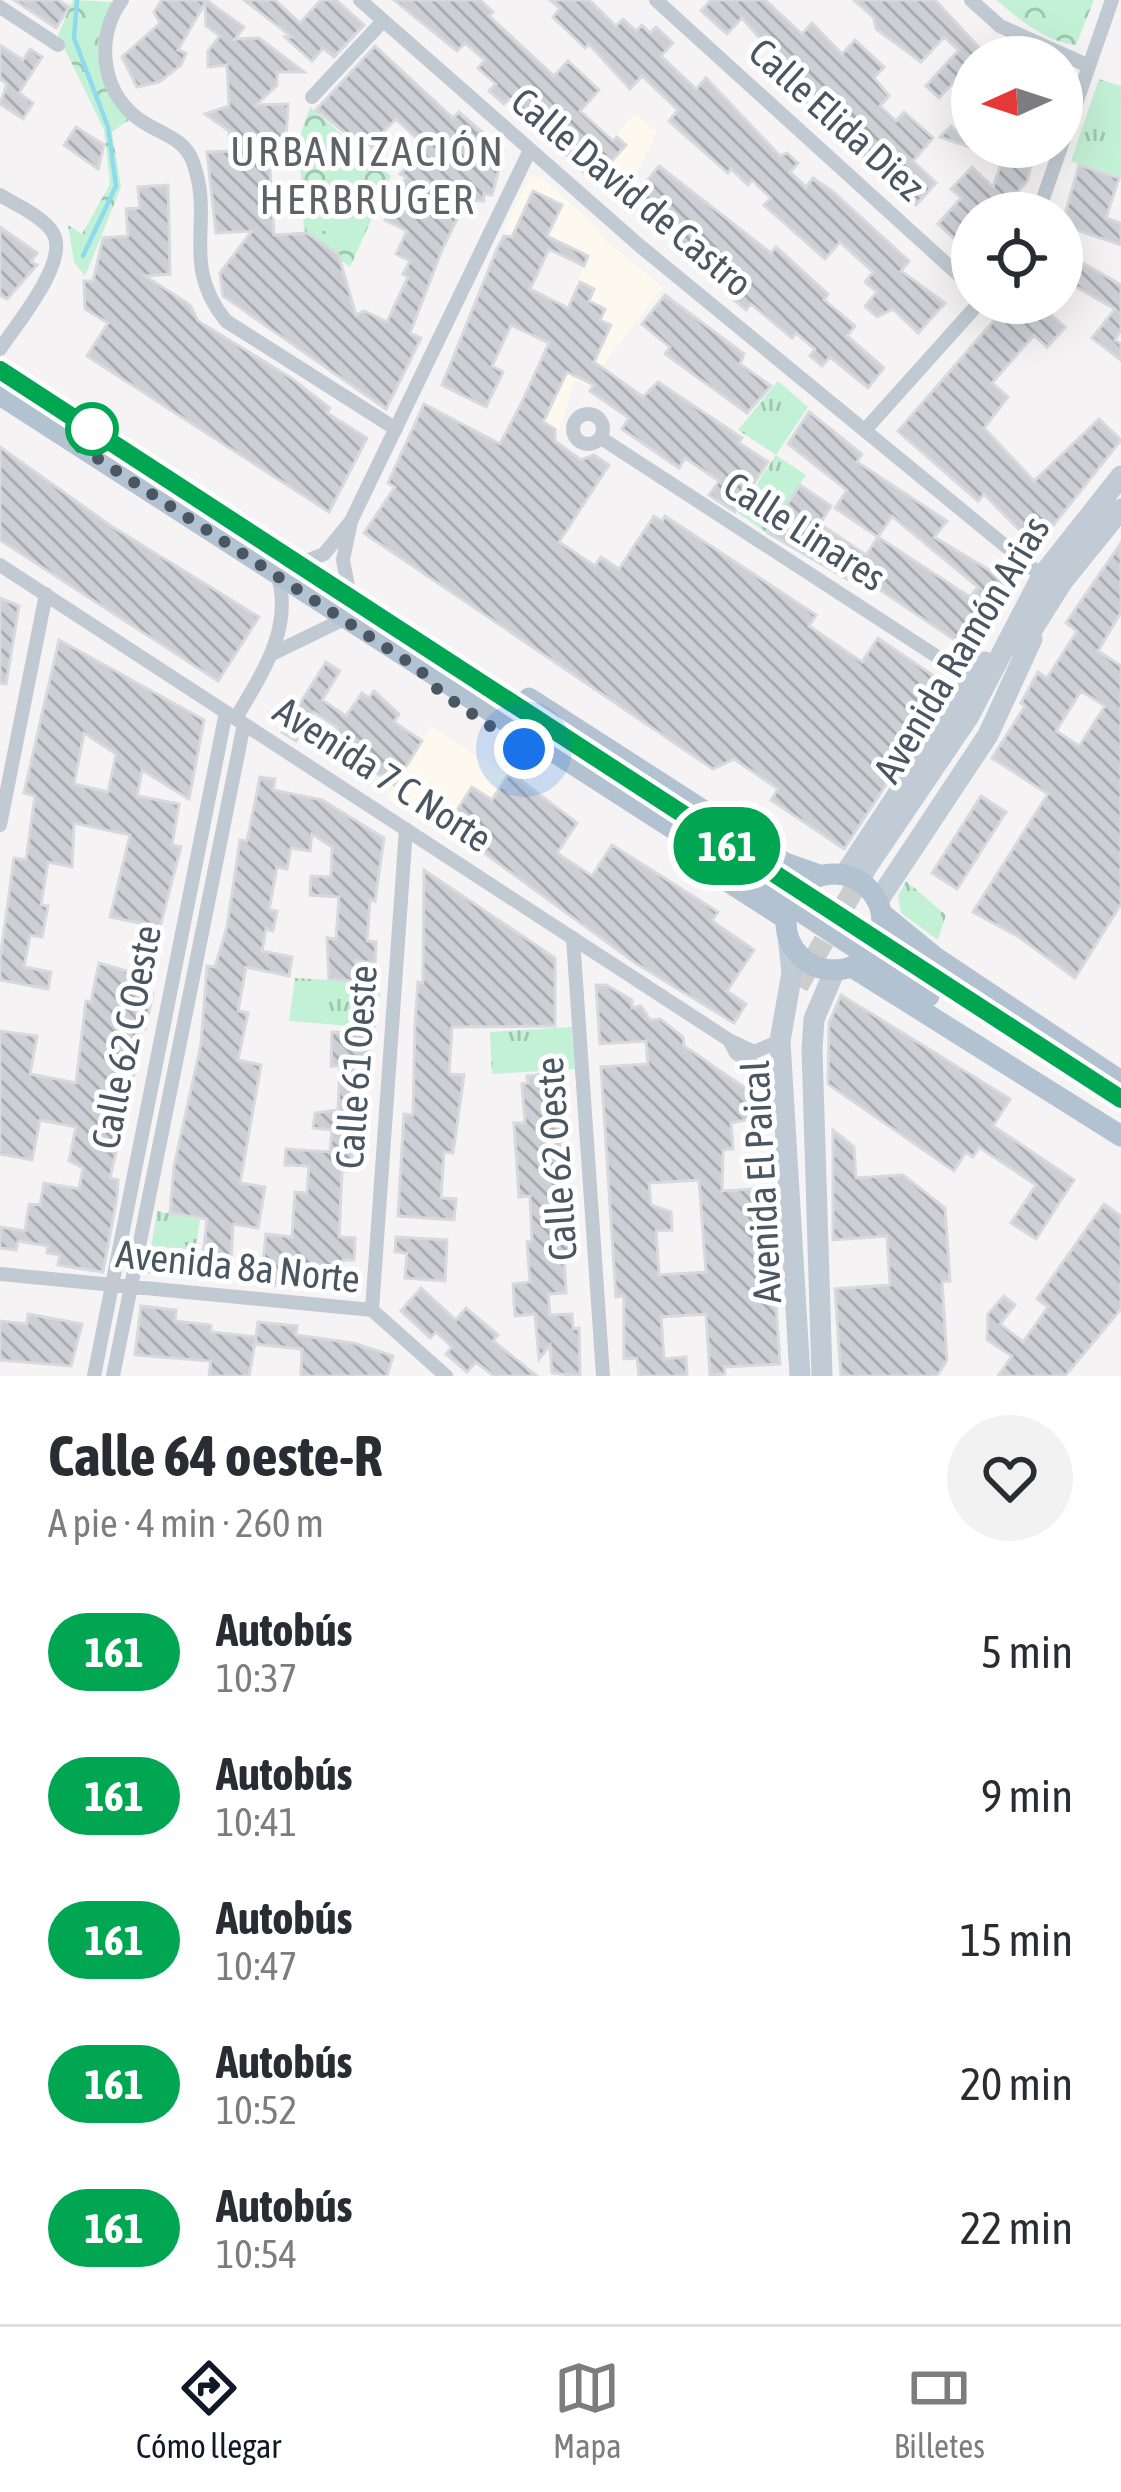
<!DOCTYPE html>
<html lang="es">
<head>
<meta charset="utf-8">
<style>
  body { margin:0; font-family:"Asap Condensed",sans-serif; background:#f2f2f3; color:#2b2b33; height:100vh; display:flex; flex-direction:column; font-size:45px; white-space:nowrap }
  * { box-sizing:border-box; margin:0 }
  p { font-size:39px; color:#7c7c81 }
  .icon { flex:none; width:66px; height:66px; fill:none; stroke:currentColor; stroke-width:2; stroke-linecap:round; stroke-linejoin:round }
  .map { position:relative; height:1376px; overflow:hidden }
  .details { display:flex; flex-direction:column; background:#fff; flex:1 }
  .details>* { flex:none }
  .badge { padding:0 24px; border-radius:39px; font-size:42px; line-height:78px }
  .needle { width:78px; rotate:267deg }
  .fabs { position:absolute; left:951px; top:36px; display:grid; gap:24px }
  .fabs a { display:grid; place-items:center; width:132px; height:132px; border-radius:50%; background:#fff; box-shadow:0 12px 48px #0002; font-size:60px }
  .you { position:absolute; width:60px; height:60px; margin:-30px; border:9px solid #fff; border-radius:50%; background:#1a73e8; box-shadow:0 0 0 18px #1a73e833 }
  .map>.badge { position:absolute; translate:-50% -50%; box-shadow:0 0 0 6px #fff }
  .round { display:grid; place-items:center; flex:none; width:126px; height:126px; border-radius:63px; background:#f2f2f3 }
  .summary { display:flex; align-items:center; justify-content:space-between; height:204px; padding:0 48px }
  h1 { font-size:57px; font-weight:700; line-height:90px }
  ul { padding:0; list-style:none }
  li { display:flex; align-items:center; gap:36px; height:144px; padding:0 48px }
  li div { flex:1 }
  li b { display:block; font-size:45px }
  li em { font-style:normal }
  li .badge { min-width:132px; font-weight:700; text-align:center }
  .menu { display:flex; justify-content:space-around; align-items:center; height:168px; border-top:3px solid #e1e1e2; background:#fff; font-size:33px; color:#7c7c81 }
  .menu a { display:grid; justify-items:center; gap:6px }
  .menu .on { color:#111827 }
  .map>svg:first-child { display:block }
</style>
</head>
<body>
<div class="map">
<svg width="1121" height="1376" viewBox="0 0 1121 1376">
  <defs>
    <pattern id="grass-tufts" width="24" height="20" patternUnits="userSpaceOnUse" patternTransform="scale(3)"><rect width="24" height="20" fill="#c3f1d5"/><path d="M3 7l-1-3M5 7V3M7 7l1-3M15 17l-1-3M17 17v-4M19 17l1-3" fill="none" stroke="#a0c6b0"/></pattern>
    <pattern id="forest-crowns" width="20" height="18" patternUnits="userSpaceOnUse" patternTransform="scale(3)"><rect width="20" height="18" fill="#c3f1d5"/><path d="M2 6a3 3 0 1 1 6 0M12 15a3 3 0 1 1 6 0" fill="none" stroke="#a0c6b0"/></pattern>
    <pattern id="building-back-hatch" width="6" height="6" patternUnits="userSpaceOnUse" patternTransform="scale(3)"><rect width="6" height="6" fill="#cdcfd5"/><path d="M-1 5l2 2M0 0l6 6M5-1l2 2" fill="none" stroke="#a8abb0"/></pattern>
  </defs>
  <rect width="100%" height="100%" fill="#f5f3f3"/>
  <path fill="#fdf9ef" d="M 635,114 L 657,132 L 620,207 L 582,173 Z
    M 530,176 L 541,177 L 601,231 L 599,235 L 663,287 L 587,386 L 575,380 L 559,432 L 518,405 L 584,267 L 504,229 Z
    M 431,726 L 508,776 L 462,847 L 386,798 Z"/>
  <path fill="url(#grass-tufts)" d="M 1099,79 L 1121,86 L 1121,177 L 1071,161 Z
    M 778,381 L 808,407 L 776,455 L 806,475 L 767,533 L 738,513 L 776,455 L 738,430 Z
    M 906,881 L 946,915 L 938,940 L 901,913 L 898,896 Z
    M 295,978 L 381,983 L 376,1028 L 289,1021 Z
    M 572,1027 L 575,1069 L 492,1074 L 490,1032 Z
    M 157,1211 L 200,1220 L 191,1279 L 147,1273 Z"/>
  <path fill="url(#forest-crowns)" d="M 73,0 L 113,2 C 86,45 98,82 129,120 L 112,132 L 121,187 L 85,276 L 74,262 L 68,225 L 82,234 L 110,184 L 104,130 L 58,35 Z
    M 996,0 L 1094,0 L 1076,45 C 1046,42 1019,19 996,0 Z
    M 310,107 L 391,176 L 350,267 L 304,234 L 299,138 Z"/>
  <path fill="#c3f1d5" d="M 363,196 L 365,228 L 307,232 L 305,200 Z"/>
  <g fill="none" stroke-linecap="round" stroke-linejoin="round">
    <path stroke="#90daee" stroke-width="4.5" d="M 77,0 L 74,38 L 108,127 L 116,186 L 83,256"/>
  </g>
  <path fill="url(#building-back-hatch)" stroke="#d7d9de" stroke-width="3" fill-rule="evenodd" d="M 14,0 L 58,0 L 69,7 L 56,28 Z
    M 162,0 L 206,0 L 244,27 L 235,39 L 259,38 L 304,72 L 277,72 L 277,85 L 256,105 L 288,104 L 286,138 L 268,139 L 274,235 L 307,233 L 338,254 L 356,315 L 364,311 L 387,322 L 408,277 L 403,274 L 410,261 L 396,254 L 407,231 L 385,220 L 406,177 L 400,174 L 426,147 L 396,119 L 380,135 L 387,142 L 376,152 L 361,135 L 357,139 L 346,133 L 316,110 L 375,46 L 453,118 L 459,112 L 504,151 L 492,195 L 484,194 L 484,201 L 466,200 L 442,250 L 410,333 L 421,338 L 386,409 L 223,296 L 220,273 L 252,231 L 216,233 L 207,152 L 230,151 L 229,131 L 205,114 L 229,106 L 227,65 L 208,67 L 208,51 L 220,36 L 206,26 L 205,3 L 178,50 L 186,53 L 181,65 L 159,82 L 137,87 L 122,57 L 160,23 L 154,12 Z
    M 244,0 L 275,0 L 300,23 L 321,0 L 336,0 L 364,25 L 334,57 L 323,48 L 312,61 L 285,37 L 292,37 Z
    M 394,0 L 480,0 L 493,12 L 489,16 L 554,76 L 568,61 L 599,90 L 580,111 L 613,141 L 617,137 L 626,145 L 593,181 L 509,99 L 504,104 L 489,91 L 496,84 L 478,68 L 485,60 L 465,43 L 457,51 Z
    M 550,0 L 589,0 L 616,26 L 623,19 L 636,31 L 642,25 L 650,33 L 656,27 L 673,43 L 661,56 L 696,89 L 706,78 L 780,156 L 787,153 L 798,163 L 790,172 L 806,187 L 813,178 L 832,191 L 909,261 L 901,271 L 945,303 L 918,333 L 893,309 L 877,317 L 865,306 L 877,292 L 865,282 L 873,272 L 840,242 L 825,259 L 764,205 L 771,198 L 752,180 L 748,185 L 731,169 L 728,173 L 669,121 L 678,110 L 642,76 L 630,89 L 589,44 L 585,48 L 577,40 L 553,17 L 560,8 Z
    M 711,0 L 765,0 L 802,34 L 812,23 L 842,54 L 855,40 L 884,67 L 874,78 L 889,96 L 880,106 L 896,121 L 904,112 L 933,138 L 913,161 L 936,183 L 916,205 L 799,97 L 808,87 L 800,70 L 790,70 L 781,81 L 769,71 L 779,60 L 742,18 L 727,34 L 701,11 Z
    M 854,0 L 935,0 L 988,57 L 972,57 L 972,97 L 955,81 L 939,98 L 926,86 L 959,50 L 944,37 L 921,62 L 876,29 L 874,18 Z
    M 0,45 L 23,60 L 30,49 L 42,57 L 19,93 L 33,103 L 23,119 L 0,104 L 7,84 L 0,79 Z
    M 951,126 L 975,149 L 1035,150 L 1027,181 L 999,213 L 972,213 L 972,255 L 938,224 L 961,198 L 951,189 L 972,167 L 993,187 L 1003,158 L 940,137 Z
    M 76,127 L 104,145 L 98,169 L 64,145 Z
    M 1079,165 L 1119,178 L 1106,218 L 1121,223 L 1121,245 L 1062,225 Z
    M 659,166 L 771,253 L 776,247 L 828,294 L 824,300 L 855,326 L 847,336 L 884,368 L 868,388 L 830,357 L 822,366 L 810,356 L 815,349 L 796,333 L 792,338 L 751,304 L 746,310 L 733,299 L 737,293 L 684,256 L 690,249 L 628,204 Z
    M 168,185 L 170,274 L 145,276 L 190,305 L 198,321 L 291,378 L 330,408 L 327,413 L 367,438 L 329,512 L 87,356 L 108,323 L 85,309 L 84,281 L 93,281 L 103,238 L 128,236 L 126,209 L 140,208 L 138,187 Z
    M 533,191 L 562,205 L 547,236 L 588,256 L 584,266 L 549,249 L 530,289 L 568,308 L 580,282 L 594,289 L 589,301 L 605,309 L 600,320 L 611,325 L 594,362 L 643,397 L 658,382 L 742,438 L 739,443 L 768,462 L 735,512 L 709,495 L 719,481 L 685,458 L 679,468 L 622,429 L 629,418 L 590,391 L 594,385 L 567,372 L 543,422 L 555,429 L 555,441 L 581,460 L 594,455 L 609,465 L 559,542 L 595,566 L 601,557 L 619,569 L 654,516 L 662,521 L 665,516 L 816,615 L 809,626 L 862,662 L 878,638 L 950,687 L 844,849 L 771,800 L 778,789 L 734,759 L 713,769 L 364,533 L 395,487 L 388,483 L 424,404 L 500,444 L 520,406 L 549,343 L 511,325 L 492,366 L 503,372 L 486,407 L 442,385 L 497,249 L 504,236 L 512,237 Z
    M 0,227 L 37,253 L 31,262 L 37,265 L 7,299 L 0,295 Z
    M 1062,251 L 1121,285 L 1121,330 L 1115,340 L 1121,344 L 1121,360 L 1092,338 L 1115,309 L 1062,279 Z
    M 665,295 L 744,354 L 740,364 L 771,386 L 747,413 L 665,354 L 670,347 L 642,324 Z
    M 1009,303 L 1038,303 L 1065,327 L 1047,347 L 1034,335 L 992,383 L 1008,397 L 984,428 L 1034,481 L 1099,419 L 1121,440 L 1036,547 L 984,494 L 978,501 L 898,431 Z
    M 809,412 L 862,454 L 857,462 L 947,521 L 934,537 L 1014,585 L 971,651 L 852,571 L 847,579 L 768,533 L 800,485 L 831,506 L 820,524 L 866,555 L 878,537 L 970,597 L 978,587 L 892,516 L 878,537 L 835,508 L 847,490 L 788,444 Z
    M 0,447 L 111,526 L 259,617 L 218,681 L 0,540 Z
    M 1121,543 L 1121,612 L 1098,651 L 1121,666 L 1121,904 L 1075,978 L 1019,937 L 973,912 L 1048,794 L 992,758 L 1025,706 L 1021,703 L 1038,672 L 1047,678 L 1077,631 L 1066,623 ZM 1081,691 L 1105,706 L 1079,746 L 1056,731 Z
    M 0,598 L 19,606 L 6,684 L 0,683 Z
    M 59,640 L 204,720 L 189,799 L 142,770 L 137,796 L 179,804 L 172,845 L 181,847 L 160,927 L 110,917 L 130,835 L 74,823 L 72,867 L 48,862 L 41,905 L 48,906 L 42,937 L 30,935 L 24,967 L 51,972 L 48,989 L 0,980 L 0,960 L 14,858 L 26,860 L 35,796 L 24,793 ZM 84,733 L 116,754 L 108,792 L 74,784 Z
    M 326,662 L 340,671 L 322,700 L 346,716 L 362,693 L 369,698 L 374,691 L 399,714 L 394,722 L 422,741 L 394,785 L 330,741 L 338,728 L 314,712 L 296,741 L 282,732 Z
    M 510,772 L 577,823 L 557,853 L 592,876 L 612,845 L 718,912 L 712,921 L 754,950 L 727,991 L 746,1004 L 734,1023 L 637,964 L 466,840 L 472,831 L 452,818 L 472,787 L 492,800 Z
    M 260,777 L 275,779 L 273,790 L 322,800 L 384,838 L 375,901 L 370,900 L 367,941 L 376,942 L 375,963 L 356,961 L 354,981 L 329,979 L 327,938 L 336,939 L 339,897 L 310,895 L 311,876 L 331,877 L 332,847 L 312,834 L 310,851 L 291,848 L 287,869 L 277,867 L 269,910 L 277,911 L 273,931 L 266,929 L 262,951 L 292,957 L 289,976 L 246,967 L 238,1011 L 248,1013 L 238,1060 L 261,1065 L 240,1183 L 265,1187 L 258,1228 L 233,1224 L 230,1279 L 201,1275 L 207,1219 L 170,1213 L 174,1166 L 201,1044 L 207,966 L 215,967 L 227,927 L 240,840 L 247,841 Z
    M 981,796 L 1006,812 L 957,889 L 932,873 Z
    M 424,870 L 555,958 L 555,1026 L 452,1027 L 449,1074 L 464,1075 L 453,1153 L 444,1152 L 441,1198 L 456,1199 L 454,1220 L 398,1216 L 404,1114 L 413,1115 L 415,1025 L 418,982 L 423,983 Z
    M 99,963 L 151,978 L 148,993 L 153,994 L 145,1029 L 138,1028 L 134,1051 L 139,1052 L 110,1178 L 118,1180 L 117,1197 L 103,1272 L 58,1265 L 60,1255 L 47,1253 L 48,1246 L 18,1241 L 16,1250 L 0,1248 L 0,1227 L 25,1231 L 29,1204 L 40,1205 L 44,1183 L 79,1189 L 83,1168 L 69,1161 L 76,1127 L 40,1120 L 32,1160 L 0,1154 L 0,1031 L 37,1036 L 30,1074 L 76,1083 L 86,1001 L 91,1002 Z
    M 596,985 L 606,985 L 632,1000 L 632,1008 L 641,1006 L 650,1020 L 660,1019 L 683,1037 L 684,1046 L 761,1099 L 756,1118 L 731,1123 L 733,1149 L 723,1150 L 722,1191 L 774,1188 L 776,1231 L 771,1231 L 780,1364 L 724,1367 L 725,1374 L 710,1375 L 706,1314 L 661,1317 L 664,1359 L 686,1357 L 687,1376 L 639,1376 L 637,1358 L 624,1359 L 624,1296 L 616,1297 L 601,1067 L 648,1064 L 646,1041 L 600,1044 ZM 699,1180 L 706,1272 L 659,1275 L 656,1231 L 672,1230 L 671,1212 L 651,1205 L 649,1183 Z
    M 841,995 L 1010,1099 L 993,1126 L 1074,1180 L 1036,1239 L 1011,1223 L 1036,1185 L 979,1147 L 973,1157 L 966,1152 L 954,1171 L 828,1084 L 829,1023 Z
    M 332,1032 L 370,1034 L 368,1068 L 358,1067 L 356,1112 L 366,1112 L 363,1152 L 352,1151 L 351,1171 L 342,1171 L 339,1237 L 355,1238 L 354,1260 L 343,1260 L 342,1279 L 320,1278 L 319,1289 L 261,1284 L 266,1234 L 292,1237 L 295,1192 L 307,1193 L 309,1166 L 285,1165 L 286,1149 L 330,1152 L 332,1130 L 313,1128 L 315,1113 L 338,1110 L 340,1066 L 331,1066 Z
    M 546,1074 L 547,1082 L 561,1081 L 560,1154 L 569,1154 L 570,1239 L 576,1253 L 564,1254 L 566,1293 L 548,1294 L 550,1315 L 572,1314 L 573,1329 L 579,1328 L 580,1376 L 552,1373 L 550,1345 L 539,1359 L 535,1314 L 515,1316 L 513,1284 L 530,1282 L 527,1242 L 532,1241 L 530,1196 L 519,1197 L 514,1123 L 525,1123 L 522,1084 L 528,1083 L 527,1076 Z
    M 833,1130 L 854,1147 L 856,1178 L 903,1175 L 945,1208 L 950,1281 L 942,1282 L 947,1360 L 937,1376 L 841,1376 L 835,1289 L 890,1285 L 887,1236 L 833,1240 Z
    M 1104,1204 L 1121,1216 L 1121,1309 L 1065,1376 L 998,1376 L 1012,1356 L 987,1340 L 988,1314 L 1004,1296 L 1015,1305 L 1000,1324 L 1023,1342 L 1048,1307 L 1037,1299 Z
    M 396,1237 L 447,1240 L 445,1281 L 405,1278 L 407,1253 L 395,1252 Z
    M 421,1288 L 456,1320 L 466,1308 L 498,1335 L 493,1341 L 537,1376 L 494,1376 L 476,1362 L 467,1372 L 446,1354 L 452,1347 L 436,1332 L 430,1338 L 401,1311 Z
    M 141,1306 L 176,1310 L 175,1321 L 211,1325 L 211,1332 L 256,1337 L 249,1376 L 209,1376 L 211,1361 L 135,1355 Z
    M 28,1314 L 82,1324 L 71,1366 L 0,1360 L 0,1321 L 27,1324 Z
    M 258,1322 L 297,1326 L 296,1335 L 353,1343 L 393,1356 L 387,1376 L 301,1376 L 302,1349 L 255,1344 Z"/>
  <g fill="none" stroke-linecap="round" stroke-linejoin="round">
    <path stroke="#caccce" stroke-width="21" stroke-dasharray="21 10" stroke-linecap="butt" d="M 798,986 L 868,865"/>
    <path stroke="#c1cad2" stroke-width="14" d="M 122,0 C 96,36 100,88 136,117 C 155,133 183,135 193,162 C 215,222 179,263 226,321 L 396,429
      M 360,0 L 640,246 L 1042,576
      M 656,0 L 972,287
      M 971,0 L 1000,26 L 1089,66
      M 0,7 L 58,45
      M 312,97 L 383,21
      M 1062,144 L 1112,0
      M 0,195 C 16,205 44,217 53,233 C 70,261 16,325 0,349
      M 1038,213 L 1061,147
      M573 429a15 15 0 1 1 30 0a15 15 0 1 1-30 0Z
      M 865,430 L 979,303
      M 601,438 L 973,680
      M 299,564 L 324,554 L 351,521 L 530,150
      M 0,565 L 729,1040 L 754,1052 L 780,1041
      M 350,597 L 343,560 L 351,521
      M 272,654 L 342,620
      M 236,718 C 262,673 293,629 278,577
      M 0,825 L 46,594
      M 573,938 L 603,1376
      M 729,1040 L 736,1053 L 781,1083
      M 0,1274 L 372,1310 L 446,1376
      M 372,1310 L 406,829
      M 94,1376 L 226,712
      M 113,1376 L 244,724"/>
    <path stroke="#c1cbd6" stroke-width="21" d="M 1020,649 L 1063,581 L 1121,509
      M 868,865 L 969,716 L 1042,576 L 1121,476
      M 845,874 L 985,662
      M 878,901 L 988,735 L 1032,639
      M 788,937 L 792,972 L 780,1041 L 800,1376
      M 822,1376 L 812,1049 L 814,1019 L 835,970"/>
    <path stroke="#b3c2d1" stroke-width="21" d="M 0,370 L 747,859
      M 0,395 L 737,870
      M 529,698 L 785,863 L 819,875
      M 680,851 L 786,919
      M786 922a48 48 0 1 1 96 0a48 48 0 1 1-96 0Z
      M 881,913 L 935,957 L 1121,1081
      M 852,967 L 1121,1136
      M 939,981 L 1121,1099"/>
    <path stroke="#b3c2d1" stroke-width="21" d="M 747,859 L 939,981
      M 737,870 L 929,996"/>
  </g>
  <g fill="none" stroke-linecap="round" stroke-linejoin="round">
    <defs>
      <path id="line" d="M 0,370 L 1121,1099"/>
    </defs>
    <use href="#line" stroke="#fff" stroke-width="27"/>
    <use href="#line" stroke="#00a651" stroke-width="18"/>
    <path stroke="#4a5661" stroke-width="12" stroke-dasharray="0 21.6" d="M 92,429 L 80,447 L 419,669 L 440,692 L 524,749"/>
  </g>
  <circle fill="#fff" stroke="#00a651" stroke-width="6" cx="92" cy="429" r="24"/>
  <g text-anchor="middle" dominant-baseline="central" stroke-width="10" stroke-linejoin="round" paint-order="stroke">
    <g font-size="39" fill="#4a5661" stroke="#fff">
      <text transform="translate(837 119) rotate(42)">Calle Elida Diez</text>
      <text transform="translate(632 192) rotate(40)">Calle David de Castro</text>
      <text transform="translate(805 531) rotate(33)">Calle Linares</text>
      <text transform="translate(961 649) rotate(-59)">Avenida Ramón Arias</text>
      <text transform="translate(383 774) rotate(33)">Avenida 7 C Norte</text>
      <text transform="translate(126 1037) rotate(-79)">Calle 62 C Oeste</text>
      <text transform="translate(356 1067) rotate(-86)">Calle 61 Oeste</text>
      <text transform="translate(556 1159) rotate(-94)">Calle 62 Oeste</text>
      <text transform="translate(761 1182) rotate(-93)">Avenida El Paical</text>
      <text transform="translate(238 1266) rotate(6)">Avenida 8a Norte</text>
    </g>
    <g font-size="42" letter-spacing="3" fill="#5f6368" stroke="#fff">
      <text x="368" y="151">URBANIZACIÓN<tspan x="368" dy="48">HERBRUGER</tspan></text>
    </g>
  </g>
</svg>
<div class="fabs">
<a><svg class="needle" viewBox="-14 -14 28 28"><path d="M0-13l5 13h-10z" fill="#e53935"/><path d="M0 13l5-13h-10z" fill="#7c7c81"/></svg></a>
<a><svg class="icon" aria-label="locate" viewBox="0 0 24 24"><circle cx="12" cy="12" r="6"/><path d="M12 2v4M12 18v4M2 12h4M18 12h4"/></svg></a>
</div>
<div class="you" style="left:524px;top:749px"></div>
<b class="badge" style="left:727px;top:846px;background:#00a651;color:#fff">161</b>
</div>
<section class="details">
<div class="summary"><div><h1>Calle 64 oeste-R</h1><p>A pie · 4 min · 260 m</p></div><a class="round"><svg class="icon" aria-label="heart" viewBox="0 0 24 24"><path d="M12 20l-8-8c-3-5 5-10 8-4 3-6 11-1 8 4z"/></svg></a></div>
<ul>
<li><span class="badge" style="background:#00a651;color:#fff">161</span><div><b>Autobús</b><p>10:37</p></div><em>5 min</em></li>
<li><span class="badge" style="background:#00a651;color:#fff">161</span><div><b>Autobús</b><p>10:41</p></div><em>9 min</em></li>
<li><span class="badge" style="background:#00a651;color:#fff">161</span><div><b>Autobús</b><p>10:47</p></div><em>15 min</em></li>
<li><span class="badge" style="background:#00a651;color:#fff">161</span><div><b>Autobús</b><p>10:52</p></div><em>20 min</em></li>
<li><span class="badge" style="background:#00a651;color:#fff">161</span><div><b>Autobús</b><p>10:54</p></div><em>22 min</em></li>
</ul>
</section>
<nav class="menu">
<a class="on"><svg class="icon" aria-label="directions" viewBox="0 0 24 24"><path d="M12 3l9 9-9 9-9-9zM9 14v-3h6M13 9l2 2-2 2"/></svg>Cómo llegar</a>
<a><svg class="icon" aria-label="map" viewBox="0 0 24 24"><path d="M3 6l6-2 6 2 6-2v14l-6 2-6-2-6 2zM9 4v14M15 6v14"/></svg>Mapa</a>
<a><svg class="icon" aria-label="tickets" viewBox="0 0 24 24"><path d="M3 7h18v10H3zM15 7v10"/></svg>Billetes</a>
</nav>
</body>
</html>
